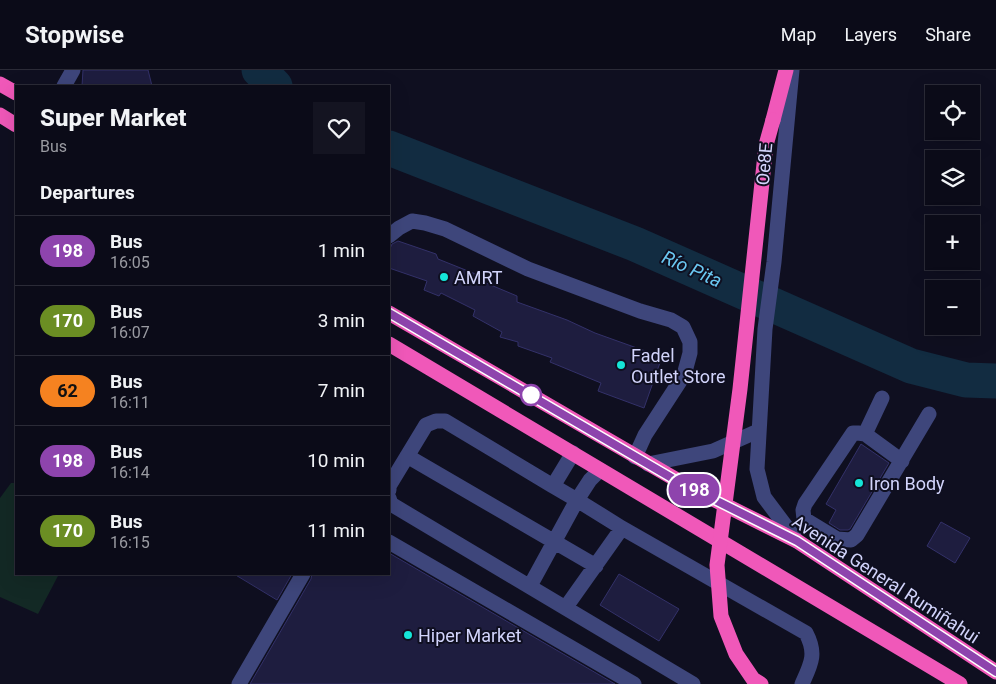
<!DOCTYPE html>
<html lang="en">
<head>
<meta charset="utf-8">
<style>
  body { margin:0; font-family:Roboto,sans-serif; background:#141421; color:#f1f3f6; height:100vh; display:flex; flex-direction:column; font-size:19px; white-space:nowrap }
  * { box-sizing:border-box; margin:0 }
  p { font-size:16px; color:#9a9ba2 }
  .icon { flex:none; width:28px; height:28px; fill:none; stroke:currentColor; stroke-width:2; stroke-linecap:round; stroke-linejoin:round }
  .map { position:relative; flex:1; overflow:hidden }
  .side { position:absolute; left:15px; top:15px; width:375px; height:490px; display:flex; flex-direction:column; background:#0b0b18; border-radius:0px; box-shadow:0 5px 20px #0002,0 0 0 1px #2b2b37 }
  .side>* { flex:none }
  .badge { padding:0 10px; border-radius:16px; font-size:18px; line-height:32px }
  .fabs { position:absolute; left:925px; top:15px; display:grid; gap:10px }
  .fabs a { display:grid; place-items:center; width:55px; height:55px; border-radius:0px; background:#0b0b18; box-shadow:0 5px 20px #0002,0 0 0 1px #2b2b37; font-size:25px }
  .map>.badge { position:absolute; translate:-50% -50%; box-shadow:0 0 0 2px #fff }
  h2 { padding:0 25px; font-size:19px; line-height:45px }
  .round { display:grid; place-items:center; flex:none; width:52px; height:52px; border-radius:0px; background:#141421 }
  .overview { display:flex; align-items:center; justify-content:space-between; height:85px; padding:0 25px }
  h1 { font-size:24px; font-weight:800; line-height:38px }
  ul { padding:0; list-style:none }
  li { display:flex; align-items:center; gap:15px; height:70px; padding:0 25px; border-top:1px solid #2b2b37 }
  li div { flex:1 }
  li b { display:block; font-size:19px }
  li em { font-style:normal }
  li .badge { min-width:55px; font-weight:700; text-align:center }
  header { display:flex; align-items:center; gap:30px; box-sizing:border-box; height:70px; padding:0 25px; background:#0b0b18; border-bottom:1px solid #2b2b37 }
  header strong { font-size:24px }
  nav { display:flex; gap:28px; margin-inline-start:auto; font-size:18px }
  .map>svg:first-child { display:block }
</style>
</head>
<body>
<header>
<strong>Stopwise</strong>
<nav><a>Map</a><a>Layers</a><a>Share</a></nav>
</header>
<div class="map">
<svg width="996" height="614" viewBox="0 0 996 614">
  <rect width="100%" height="100%" fill="#0f0f20"/>
  <path fill="#132925" d="M 11,413 L 16,413 L 16,504 L 59,504 L 38,544 L 0,527 L 0,428 Z"/>
  <g fill="none" stroke-linecap="round" stroke-linejoin="round">
    <path stroke="#122c41" stroke-width="35" d="M 259,0 L 275,16
      M 389,78 L 635,174 L 911,296 L 966,310 L 996,311"/>
  </g>
  <path fill="#1e1d3f" stroke="#333169" d="M 83,0 L 148,0 L 152,16 L 82,16 Z
    M 398,171 L 436,184 L 438,189 L 483,207 L 486,213 L 517,226 L 517,232 L 567,250 L 595,263 L 662,287 L 644,338 L 598,321 L 601,313 L 550,292 L 552,288 L 518,276 L 518,272 L 500,267 L 502,262 L 473,246 L 475,240 L 441,223 L 439,226 L 424,220 L 427,211 L 389,198 L 389,181 L 392,174 Z
    M 861,374 L 889,393 L 850,459 L 848,460 L 840,460 L 829,453 L 836,440 L 826,434 Z
    M 941,452 L 970,468 L 955,493 L 927,476 Z
    M 389,483 L 615,614 L 250,614 L 311,509 L 312,504 L 389,504 Z
    M 234,504 L 292,504 L 277,530 Z
    M 619,504 L 679,539 L 659,571 L 600,535 Z"/>
  <g fill="none" stroke-linecap="round" stroke-linejoin="round">
    <path stroke="#3e467b" stroke-width="15" d="M 792,0 L 774,192 L 765,259 L 757,399 L 764,427 L 797,471
      M 64,16 L 73,0
      M 389,166 L 399,158 L 412,151 L 425,153 L 445,159 L 528,199 L 640,241 L 671,250 L 683,257 L 690,272 L 690,283 L 684,305 L 645,365 L 635,387
      M 865,364 L 882,328
      M 407,386 L 596,496
      M 902,391 L 865,364 L 858,363 L 853,363 L 805,434 L 803,440 L 804,449 L 837,469 L 851,470 L 857,465 L 929,344
      M 648,394 L 713,381 L 758,361
      M 600,400 L 590,410 L 577,430 L 622,458 L 806,563 C 817,584 811,594 802,614
      M 389,420 L 389,416 L 426,355 L 436,351 L 445,351 L 553,416 L 573,383
      M 389,428 L 391,434 L 693,614
      M 389,472 L 634,614
      M 530,516 L 577,430 L 553,416
      M 566,537 L 622,458
      M 239,614 L 303,504"/>
    <path stroke="#f058b9" stroke-width="15" d="M 0,14 L 16,23
      M 0,45 L 16,55
      M 773,50 L 786,0
      M 389,243 L 689,417 L 797,471 L 996,602
      M 389,274 L 960,614"/>
    <path stroke="#f058b9" stroke-width="15" d="M 761,614 L 753,609 L 736,584 L 721,546 L 717,495 L 740,319 L 766,75 L 773,50"/>
  </g>
  <g fill="none" stroke-linecap="round" stroke-linejoin="round">
    <defs>
      <path id="line" d="M 389,243 L 677,411 L 797,471 L 996,602"/>
    </defs>
    <use href="#line" stroke="#fff" stroke-width="11"/>
    <use href="#line" stroke="#8e44ad" stroke-width="8"/>
  </g>
  <g fill="#15e5d8" stroke="#0f0f20" stroke-width="2">
    <circle cx="444" cy="207" r="5"/>
    <circle cx="621" cy="295" r="5"/>
    <circle cx="859" cy="413" r="5"/>
    <circle cx="408" cy="565" r="5"/>
  </g>
  <circle fill="#fff" stroke="#8e44ad" stroke-width="2.5" cx="531" cy="325" r="10"/>
  <g text-anchor="middle" dominant-baseline="central" stroke-width="4" stroke-linejoin="round" paint-order="stroke">
    <g font-size="18" fill="#d2d4fb" stroke="#0f0f20">
      <text transform="translate(764 94) rotate(-85)">Oe8E</text>
      <text transform="translate(886 509) rotate(33)">Avenida General Rumiñahui</text>
    </g>
    <g font-size="18" fill="#d2d4fb" stroke="#0f0f20" text-anchor="start">
      <text x="454" y="207">AMRT</text>
      <text x="631" y="285">Fadel<tspan x="631" dy="21">Outlet Store</tspan></text>
      <text x="869" y="413">Iron Body</text>
      <text x="418" y="565">Hiper Market</text>
    </g>
    <g font-size="19" font-style="italic" fill="#6ac8f2" stroke="#0f0f20">
      <text transform="translate(692 199) rotate(24)">Río Pita</text>
    </g>
  </g>
</svg>
<div class="fabs">
<a><svg class="icon" aria-label="locate" viewBox="0 0 24 24"><circle cx="12" cy="12" r="6"/><path d="M12 2v4M12 18v4M2 12h4M18 12h4"/></svg></a>
<a><svg class="icon" aria-label="layers" viewBox="0 0 24 24"><path d="M12 4l9 5-9 5-9-5zM3 14l9 5 9-5"/></svg></a>
<a>+</a>
<a>−</a>
</div>
<b class="badge" style="left:694px;top:420px;background:#8e44ad;color:#fff">198</b>
<section class="side">
<div class="overview"><div><h1>Super Market</h1><p>Bus</p></div><a class="round"><svg class="icon" aria-label="heart" viewBox="0 0 24 24"><path d="M12 20l-8-8c-3-5 5-10 8-4 3-6 11-1 8 4z"/></svg></a></div>
<h2>Departures</h2>
<ul>
<li><span class="badge" style="background:#8e44ad;color:#fff">198</span><div><b>Bus</b><p>16:05</p></div><em>1 min</em></li>
<li><span class="badge" style="background:#6b8e23;color:#fff">170</span><div><b>Bus</b><p>16:07</p></div><em>3 min</em></li>
<li><span class="badge" style="background:#f58220;color:#111">62</span><div><b>Bus</b><p>16:11</p></div><em>7 min</em></li>
<li><span class="badge" style="background:#8e44ad;color:#fff">198</span><div><b>Bus</b><p>16:14</p></div><em>10 min</em></li>
<li><span class="badge" style="background:#6b8e23;color:#fff">170</span><div><b>Bus</b><p>16:15</p></div><em>11 min</em></li>
</ul>
</section>
</div>
</body>
</html>
